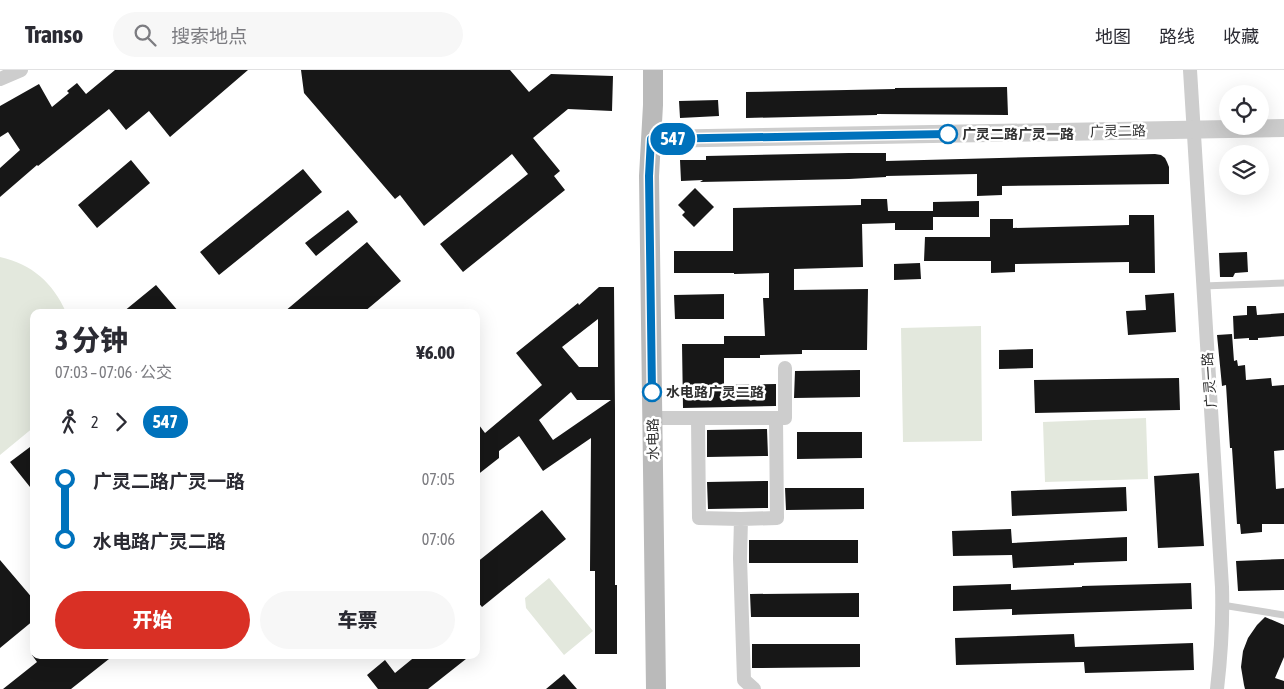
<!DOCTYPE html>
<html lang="zh">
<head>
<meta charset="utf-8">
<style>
  body { margin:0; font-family:"Asap Condensed","Noto Sans SC",sans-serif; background:#f7f7f7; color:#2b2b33; height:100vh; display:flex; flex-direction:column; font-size:19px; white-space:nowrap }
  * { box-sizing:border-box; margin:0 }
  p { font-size:16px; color:#7c7c81 }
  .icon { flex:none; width:28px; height:28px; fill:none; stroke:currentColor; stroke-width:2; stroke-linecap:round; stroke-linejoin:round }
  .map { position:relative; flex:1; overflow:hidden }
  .side { position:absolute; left:30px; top:239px; width:450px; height:350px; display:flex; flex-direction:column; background:#fff; border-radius:10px; box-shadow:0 5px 20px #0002 }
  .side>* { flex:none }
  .badge { padding:0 10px; border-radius:16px; font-size:18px; line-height:32px }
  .fabs { position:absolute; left:1219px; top:15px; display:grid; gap:10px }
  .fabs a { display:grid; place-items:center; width:50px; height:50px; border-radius:50%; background:#fff; box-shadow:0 5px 20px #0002; font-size:25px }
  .map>.badge { position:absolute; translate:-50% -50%; box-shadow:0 0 0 2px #fff }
  .legs { display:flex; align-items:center; gap:8px; height:55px; padding:0 25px; font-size:16px }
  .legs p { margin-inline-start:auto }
  .head { display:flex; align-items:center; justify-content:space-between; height:85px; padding:0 25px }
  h1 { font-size:28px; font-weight:800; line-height:38px }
  .primary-button { display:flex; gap:10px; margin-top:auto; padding:10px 25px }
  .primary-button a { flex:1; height:58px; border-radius:30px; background:#d93025; color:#fff; font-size:20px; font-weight:800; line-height:58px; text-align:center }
  .primary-button a+a { background:#f7f7f7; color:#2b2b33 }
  ul { padding:0 25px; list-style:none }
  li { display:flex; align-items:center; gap:18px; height:60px; font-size:19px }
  li i { display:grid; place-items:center; width:8px; height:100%; margin:0 6px; background:currentColor }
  li i::after { content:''; width:12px; height:12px; margin:-6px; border:4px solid; border-radius:50%; background:#fff }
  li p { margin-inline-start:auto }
  li:first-child i { background:linear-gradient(#0000 50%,currentColor 0) }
  li:last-child i { background:linear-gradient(currentColor 50%,#0000 0) }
  header { display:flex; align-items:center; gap:30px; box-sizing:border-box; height:70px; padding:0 25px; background:#fff; border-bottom:1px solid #e1e1e2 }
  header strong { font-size:24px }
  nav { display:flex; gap:28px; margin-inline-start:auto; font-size:18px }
  .search { width:350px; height:45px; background:#f7f7f7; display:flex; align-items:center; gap:12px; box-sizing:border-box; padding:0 18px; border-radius:28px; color:#7c7c81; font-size:19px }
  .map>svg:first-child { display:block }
</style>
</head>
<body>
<header>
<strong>Transo</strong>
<div class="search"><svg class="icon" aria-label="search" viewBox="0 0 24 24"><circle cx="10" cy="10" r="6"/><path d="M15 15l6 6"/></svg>搜索地点</div>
<nav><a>地图</a><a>路线</a><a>收藏</a></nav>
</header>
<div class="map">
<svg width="1284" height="619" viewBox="0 0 1284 619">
  <rect width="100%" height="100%" fill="#fff"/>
  <path fill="#e3e8dd" d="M 0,187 C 32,194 53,213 66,242 L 34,242 L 34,357 L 0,385 Z
    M 981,256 L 982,371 L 903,372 L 901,258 Z
    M 1146,348 L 1148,409 L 1045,412 L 1043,352 Z
    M 549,508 L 593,561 L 564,585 L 526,538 L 525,528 Z"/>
  <path fill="#171717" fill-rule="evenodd" d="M 115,0 L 248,0 L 170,67 L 149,41 L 126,60 L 109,39 L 38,96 L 37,95 L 0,127 L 0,98 L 20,80 L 8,62 L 0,67 L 0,36 L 39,14 L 52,37 L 69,23 L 67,21 L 77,13 L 86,24 Z
    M 301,0 L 510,0 L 529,22 L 551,4 L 613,6 L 612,41 L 568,39 L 533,68 L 560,101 L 554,106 L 565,120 L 463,202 L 440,174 L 528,104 L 512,84 L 424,156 L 400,125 L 395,129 L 304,23 Z
    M 1007,17 L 1008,45 L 877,44 L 877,45 L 746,48 L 746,22 L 895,19 L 895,18 Z
    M 718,30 L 719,46 L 680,48 L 679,31 Z
    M 849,83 L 886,83 L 886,91 L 1155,84 L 1161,85 L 1165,88 L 1167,92 L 1169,97 L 1169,114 L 1002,116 L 1002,125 L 977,126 L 977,104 L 886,106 L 886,107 L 849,109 L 700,112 L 703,110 L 681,111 L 680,90 L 706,90 L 706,86 Z
    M 131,90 L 150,113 L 97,158 L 78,135 Z
    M 303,99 L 322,122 L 219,205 L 200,182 Z
    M 695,118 L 714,137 L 694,157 L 682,145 L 685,142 L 678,135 Z
    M 861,129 L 887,129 L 888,141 L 933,141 L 933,132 L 979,131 L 979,147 L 933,147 L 933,160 L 895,160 L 895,153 L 862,154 L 863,197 L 794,199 L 794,220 L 868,219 L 867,280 L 802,280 L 802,284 L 760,285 L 760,288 L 724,288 L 724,315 L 776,314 L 776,336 L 683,338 L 682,274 L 724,274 L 724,266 L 765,266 L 763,228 L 769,228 L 769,203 L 734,204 L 734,203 L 674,203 L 674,181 L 733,181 L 733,138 L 861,135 Z
    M 348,140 L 358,152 L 316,186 L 305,173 Z
    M 1129,145 L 1154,145 L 1155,203 L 1129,203 L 1129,192 L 1015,194 L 1015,202 L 991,203 L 991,191 L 924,191 L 925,167 L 990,167 L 990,149 L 1013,149 L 1013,158 L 1129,155 Z
    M 367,172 L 401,211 L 364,242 L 284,242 Z
    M 1247,182 L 1248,202 L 1235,203 L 1233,207 L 1220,207 L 1219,183 Z
    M 920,193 L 921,209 L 894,210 L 894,194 Z
    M 156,215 L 179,242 L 123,242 Z
    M 599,217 L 614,217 L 615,341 L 615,515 L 617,515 L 617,584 L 595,584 L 595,501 L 590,501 L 591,368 L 543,401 L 519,366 L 499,381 L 499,388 L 476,406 L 476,351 L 485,363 L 542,315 L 516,283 L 578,233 L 579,235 ZM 598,249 L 598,297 L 579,297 L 562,277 ZM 571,322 L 577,330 L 611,330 L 553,370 L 539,350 Z
    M 1174,223 L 1176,262 L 1128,265 L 1126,241 L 1146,240 L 1145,225 Z
    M 724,224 L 724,249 L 675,249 L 674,225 Z
    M 1247,236 L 1256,236 L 1257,245 L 1284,243 L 1284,266 L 1258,268 L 1258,270 L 1249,270 L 1249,268 L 1234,269 L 1233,246 L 1247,245 Z
    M 1232,264 L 1234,291 L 1237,290 L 1238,296 L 1245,295 L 1246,310 L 1271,308 L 1272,316 L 1284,315 L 1284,380 L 1274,381 L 1276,419 L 1284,418 L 1284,454 L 1262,454 L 1262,462 L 1241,464 L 1240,454 L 1237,454 L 1232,378 L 1230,378 L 1226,315 L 1222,316 L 1217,265 Z
    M 1033,279 L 1033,298 L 999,299 L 999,280 Z
    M 860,300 L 860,327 L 794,328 L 795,301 Z
    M 1179,308 L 1180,340 L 1035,343 L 1034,310 Z
    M 767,359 L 768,386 L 707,387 L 707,360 Z
    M 797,362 L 862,362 L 862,388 L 797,389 Z
    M 34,374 L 34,422 L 10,392 Z
    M 1199,403 L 1204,476 L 1158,478 L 1154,406 Z
    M 768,411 L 768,438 L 708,439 L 707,412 Z
    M 1126,417 L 1127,441 L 1012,446 L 1011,421 Z
    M 785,418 L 864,418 L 864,439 L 786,440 Z
    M 542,440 L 566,469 L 482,537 L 476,530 L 476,493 Z
    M 1011,459 L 1012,473 L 1127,467 L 1127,491 L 1074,493 L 1074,495 L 1013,498 L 1012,485 L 953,486 L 952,461 Z
    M 749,470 L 858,470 L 858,493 L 749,493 Z
    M 1284,489 L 1284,520 L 1238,521 L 1236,491 Z
    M 0,490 L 34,530 L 34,550 L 0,578 Z
    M 1191,513 L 1192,539 L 1012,545 L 1012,539 L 953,541 L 953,516 L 1011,514 L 1011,520 L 1082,517 L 1082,516 Z
    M 859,523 L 859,547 L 751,547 L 750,524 Z
    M 1265,547 L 1284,555 L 1284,587 L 1275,608 L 1284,611 L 1284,619 L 1245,619 L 1244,615 L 1241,597 L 1243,581 L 1248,568 L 1257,555 Z
    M 1074,564 L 1075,577 L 1193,573 L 1194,600 L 1085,603 L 1084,592 L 956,595 L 955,568 Z
    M 752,574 L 860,574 L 860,597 L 752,598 Z
    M 32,585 L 114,585 L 71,619 L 3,619 L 37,592 Z
    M 417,585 L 471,585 L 428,619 L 378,619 L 367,605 L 385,590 L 395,603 Z
    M 564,604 L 577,619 L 546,619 Z"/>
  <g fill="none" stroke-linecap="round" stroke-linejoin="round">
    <path stroke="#cdcdcd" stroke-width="7" d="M 1203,216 L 1284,213
      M 1222,535 L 1284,545"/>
    <path stroke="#cdcdcd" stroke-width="14" d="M 1190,0 L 1222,517 C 1223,551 1221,585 1217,619
      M 0,9 L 21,0
      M 652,348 L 776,348
      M 698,348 L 699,448 L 741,449
      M 754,619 L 744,610 L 740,488 L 741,449 L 777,448 L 776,348 L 785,348 L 785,298"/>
    <path stroke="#cdcdcd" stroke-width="18" d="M 651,69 L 1284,58"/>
    <path stroke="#bababa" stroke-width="20" d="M 653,0 L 653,35 L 649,106 L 656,619"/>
  </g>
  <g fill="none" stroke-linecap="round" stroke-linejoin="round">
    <defs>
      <path id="line-1" d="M 652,322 L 649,106 L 651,69 L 948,64"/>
    </defs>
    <use href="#line-1" stroke="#fff" stroke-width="11"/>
    <use href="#line-1" stroke="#0072bc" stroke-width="8"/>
  </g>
  <g fill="#fff" stroke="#0072bc" stroke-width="2.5">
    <circle cx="948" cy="64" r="9"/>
    <circle cx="652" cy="322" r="9"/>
  </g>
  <g text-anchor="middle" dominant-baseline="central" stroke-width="5" stroke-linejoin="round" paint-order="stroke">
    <g font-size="14" fill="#303030" stroke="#fff">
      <text transform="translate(1118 61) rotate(-1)">广灵二路</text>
      <text transform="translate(1209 310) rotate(-94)">广灵一路</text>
      <text transform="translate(653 369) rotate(-91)">水电路</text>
    </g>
    <g font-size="14" font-weight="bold" fill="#303030" stroke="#fff" text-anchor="start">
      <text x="962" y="64">广灵二路广灵一路</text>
      <text x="666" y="322">水电路广灵二路</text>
    </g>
  </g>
</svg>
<div class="fabs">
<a><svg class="icon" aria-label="locate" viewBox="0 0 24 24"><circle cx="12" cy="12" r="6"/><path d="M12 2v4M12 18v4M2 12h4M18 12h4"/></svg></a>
<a><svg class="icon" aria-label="layers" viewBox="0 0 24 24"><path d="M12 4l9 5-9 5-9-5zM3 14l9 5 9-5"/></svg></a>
</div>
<b class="badge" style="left:673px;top:69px;background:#0072bc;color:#fff">547</b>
<section class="side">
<div class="head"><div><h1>3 分钟</h1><p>07:03 – 07:06 · 公交</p></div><b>¥6.00</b></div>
<div class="legs"><svg class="icon" aria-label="walk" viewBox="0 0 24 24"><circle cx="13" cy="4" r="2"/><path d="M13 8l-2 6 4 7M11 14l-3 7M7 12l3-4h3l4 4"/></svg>2<svg class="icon" aria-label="forward" viewBox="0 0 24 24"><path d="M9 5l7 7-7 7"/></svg><b class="badge" style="background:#0072bc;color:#fff">547</b></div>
<ul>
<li><i style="color:#0072bc"></i><b>广灵二路广灵一路</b><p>07:05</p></li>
<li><i style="color:#0072bc"></i><b>水电路广灵二路</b><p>07:06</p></li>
</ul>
<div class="primary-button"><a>开始</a><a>车票</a></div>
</section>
</div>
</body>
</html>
